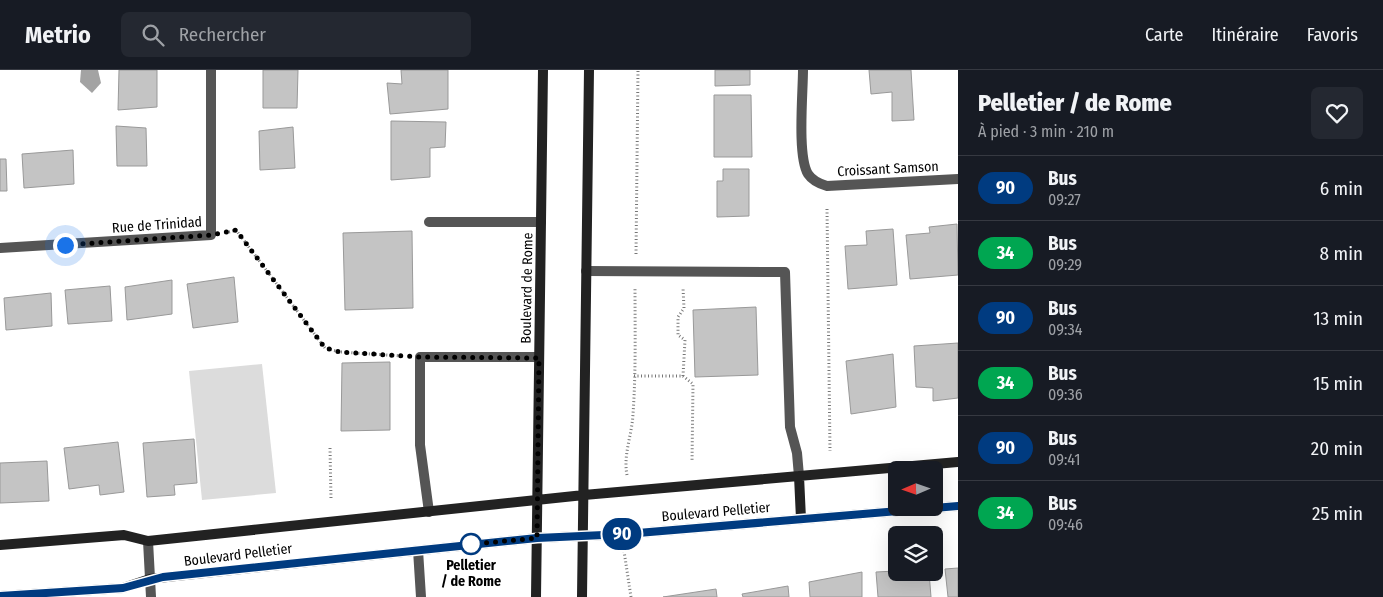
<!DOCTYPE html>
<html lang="fr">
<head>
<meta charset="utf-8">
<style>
  body { margin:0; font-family:"Fira Sans Condensed",sans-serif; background:#242831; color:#f1f3f6; height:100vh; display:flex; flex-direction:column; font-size:19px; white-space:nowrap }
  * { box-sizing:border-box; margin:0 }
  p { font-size:16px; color:#9ea1a6 }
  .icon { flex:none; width:28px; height:28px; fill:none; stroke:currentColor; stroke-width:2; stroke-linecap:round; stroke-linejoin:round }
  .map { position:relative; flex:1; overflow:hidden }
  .panel { display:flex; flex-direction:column; background:#171b24; width:425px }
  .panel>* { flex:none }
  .badge { padding:0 10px; border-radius:16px; font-size:18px; line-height:32px }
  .needle { width:32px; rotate:268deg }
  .controls { position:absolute; left:888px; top:391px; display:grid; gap:10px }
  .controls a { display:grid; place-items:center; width:55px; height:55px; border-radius:8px; background:#171b24; box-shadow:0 5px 20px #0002; font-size:25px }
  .you { position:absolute; width:25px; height:25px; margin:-12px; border:4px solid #fff; border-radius:50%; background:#1a73e8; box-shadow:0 0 0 8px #1a73e833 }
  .map>.badge { position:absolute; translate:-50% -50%; box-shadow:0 0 0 2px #fff }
  .round { display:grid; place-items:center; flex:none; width:52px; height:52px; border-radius:8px; background:#242831 }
  .headline { display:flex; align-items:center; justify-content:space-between; height:85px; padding:0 20px }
  h1 { font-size:24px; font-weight:800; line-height:38px }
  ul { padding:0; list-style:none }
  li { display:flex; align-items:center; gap:15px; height:65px; padding:0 20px; border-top:1px solid #363941 }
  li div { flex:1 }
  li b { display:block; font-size:19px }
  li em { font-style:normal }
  li .badge { min-width:55px; font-weight:700; text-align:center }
  header { display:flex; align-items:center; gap:30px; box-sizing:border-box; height:70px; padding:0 25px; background:#171b24; border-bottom:1px solid #363941 }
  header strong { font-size:24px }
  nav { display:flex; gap:28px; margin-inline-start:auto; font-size:18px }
  .search { width:350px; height:45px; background:#242831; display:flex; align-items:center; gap:12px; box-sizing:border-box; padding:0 18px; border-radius:8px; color:#9ea1a6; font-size:19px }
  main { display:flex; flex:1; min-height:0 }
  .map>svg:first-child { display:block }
</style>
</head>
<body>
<header>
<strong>Metrio</strong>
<div class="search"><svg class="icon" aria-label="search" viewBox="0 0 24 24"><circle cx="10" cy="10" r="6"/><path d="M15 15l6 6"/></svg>Rechercher</div>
<nav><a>Carte</a><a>Itinéraire</a><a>Favoris</a></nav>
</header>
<main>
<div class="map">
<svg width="958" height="527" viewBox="0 0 958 527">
  <rect width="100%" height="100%" fill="#fff"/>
  <path fill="#dcdcdc" d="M 262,294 L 276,423 L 202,430 L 189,301 Z"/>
  <path fill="#a3a3a3" d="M 81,0 L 98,0 L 101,13 L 92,23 L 80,12 Z"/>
  <path fill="#c4c4c4" stroke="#999" d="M 119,0 L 157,0 L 157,37 L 118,40 Z
    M 263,0 L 298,0 L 297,38 L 263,38 Z
    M 401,0 L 448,0 L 448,39 L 390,44 L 387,13 L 402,14 Z
    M 715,0 L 750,0 L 750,15 L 715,16 Z
    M 869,0 L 911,0 L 914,50 L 892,51 L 892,22 L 871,24 Z
    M 714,25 L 751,25 L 752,87 L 714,87 Z
    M 391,51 L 446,52 L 445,77 L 430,78 L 430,107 L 391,110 Z
    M 116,56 L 146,58 L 147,96 L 117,96 Z
    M 293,57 L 295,98 L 260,100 L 259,61 Z
    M 73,80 L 74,114 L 24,118 L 22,84 Z
    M 0,89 L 6,89 L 7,121 L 0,121 Z
    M 723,99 L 749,99 L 749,146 L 717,147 L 717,111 L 723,111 Z
    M 957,154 L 958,205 L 910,209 L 906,165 L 930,163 L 929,157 Z
    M 893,159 L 897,215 L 848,219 L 845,176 L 867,175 L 866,161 Z
    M 412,161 L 413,238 L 345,240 L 343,163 Z
    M 234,207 L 238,252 L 193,258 L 187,214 Z
    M 172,210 L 172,244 L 127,250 L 125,217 Z
    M 110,216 L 112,251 L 68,254 L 65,220 Z
    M 51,223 L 52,256 L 6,260 L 4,228 Z
    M 756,237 L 758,305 L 695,307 L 693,240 Z
    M 958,273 L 958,328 L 933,331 L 933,318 L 916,317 L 914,276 Z
    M 893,284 L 896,337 L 851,344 L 846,291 Z
    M 390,292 L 390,360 L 341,361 L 342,293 Z
    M 194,369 L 197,413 L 174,415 L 175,425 L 147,427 L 143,373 Z
    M 118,372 L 124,422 L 100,425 L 99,415 L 69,419 L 64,378 Z
    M 47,391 L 49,431 L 0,433 L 0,393 Z
    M 958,498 L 958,527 L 948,527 L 945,499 Z
    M 896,501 L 929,502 L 931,527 L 878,527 L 876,502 Z
    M 862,502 L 862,527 L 810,527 L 809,512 Z
    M 788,516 L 789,527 L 743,527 L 742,524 Z
    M 716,519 L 717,527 L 663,527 Z"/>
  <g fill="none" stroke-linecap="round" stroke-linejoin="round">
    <path stroke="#777" stroke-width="3" stroke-dasharray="1 2.5" stroke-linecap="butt" d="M 827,139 L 830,381
      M 229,162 L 236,160 L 325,278 L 340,282 L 403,286
      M 636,184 L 638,0
      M 634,306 L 683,306 L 693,314 L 692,392
      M 683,306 L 685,270 L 678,265 L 678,247 L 684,238 L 683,218
      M 330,378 L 331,429
      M 627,405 C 623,385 632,365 633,344 C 636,302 635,260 635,217
      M 624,481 L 631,527"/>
    <path stroke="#555" stroke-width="10" d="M 429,152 L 541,152
      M 586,201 L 785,202 L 790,357 L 797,383 L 799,406
      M 429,442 L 420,375 L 420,287 L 539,287
      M 418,480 L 421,527"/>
    <path stroke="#555" stroke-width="10" d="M 803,0 C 803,23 797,86 808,104 C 812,110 820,114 827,116 L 958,109
      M 0,178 L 211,165 L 211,0
      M 148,471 L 151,527"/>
    <path stroke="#222" stroke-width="10" d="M 799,406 L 801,449
      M 0,475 L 124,465 L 148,471 L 584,425 L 958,392
      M 0,526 L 123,518 L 150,509 L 176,506 L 537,468 L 626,464 L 958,436
      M 536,527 L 543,0
      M 582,527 L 589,0"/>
  </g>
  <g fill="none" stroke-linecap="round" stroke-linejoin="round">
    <defs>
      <path id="line" d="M 0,526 L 123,518 L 163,507 L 537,468 L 626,464 L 958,436"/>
    </defs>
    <use href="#line" stroke="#fff" stroke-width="11"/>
    <use href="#line" stroke="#003b80" stroke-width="8"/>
    <path stroke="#000" stroke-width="5" stroke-dasharray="0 9" d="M 65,175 L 211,165 L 236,160 L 325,278 L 340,282 L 420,287 L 539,288 L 537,468 L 464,475 L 471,474"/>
  </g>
  <circle fill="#fff" stroke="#003b80" stroke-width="2.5" cx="471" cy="474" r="10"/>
  <g text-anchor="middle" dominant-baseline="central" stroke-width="4.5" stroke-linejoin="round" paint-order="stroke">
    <g font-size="14" fill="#000" stroke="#fff">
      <text transform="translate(888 99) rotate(-3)">Croissant Samson</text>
      <text transform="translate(157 155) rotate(-4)">Rue de Trinidad</text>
      <text transform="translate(527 218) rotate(-89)">Boulevard de Rome</text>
      <text transform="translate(716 442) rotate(-5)">Boulevard Pelletier</text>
      <text transform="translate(238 485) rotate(-7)">Boulevard Pelletier</text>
    </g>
    <g font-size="14" font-weight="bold" fill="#000" stroke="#fff">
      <text x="471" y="495">Pelletier<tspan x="471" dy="16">/ de Rome</tspan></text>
    </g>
  </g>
</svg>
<div class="controls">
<a><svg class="needle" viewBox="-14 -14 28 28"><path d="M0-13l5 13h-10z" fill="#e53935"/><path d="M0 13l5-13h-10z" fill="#9ea1a6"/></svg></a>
<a><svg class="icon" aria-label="layers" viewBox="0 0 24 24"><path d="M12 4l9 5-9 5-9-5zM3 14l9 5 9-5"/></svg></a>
</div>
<div class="you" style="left:65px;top:175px"></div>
<b class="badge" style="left:622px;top:464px;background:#003b80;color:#fff">90</b>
</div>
<section class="panel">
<div class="headline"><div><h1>Pelletier / de Rome</h1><p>À pied · 3 min · 210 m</p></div><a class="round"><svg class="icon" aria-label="heart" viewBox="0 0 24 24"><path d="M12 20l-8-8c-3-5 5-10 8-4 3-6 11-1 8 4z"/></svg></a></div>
<ul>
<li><span class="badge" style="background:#003b80;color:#fff">90</span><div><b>Bus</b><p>09:27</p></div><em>6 min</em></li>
<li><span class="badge" style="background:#00a651;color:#fff">34</span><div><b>Bus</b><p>09:29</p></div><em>8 min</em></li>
<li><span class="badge" style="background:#003b80;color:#fff">90</span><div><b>Bus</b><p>09:34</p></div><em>13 min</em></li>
<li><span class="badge" style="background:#00a651;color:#fff">34</span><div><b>Bus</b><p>09:36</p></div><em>15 min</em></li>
<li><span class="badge" style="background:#003b80;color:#fff">90</span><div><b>Bus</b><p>09:41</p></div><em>20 min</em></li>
<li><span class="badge" style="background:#00a651;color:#fff">34</span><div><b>Bus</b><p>09:46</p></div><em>25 min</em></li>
</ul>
</section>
</main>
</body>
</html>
